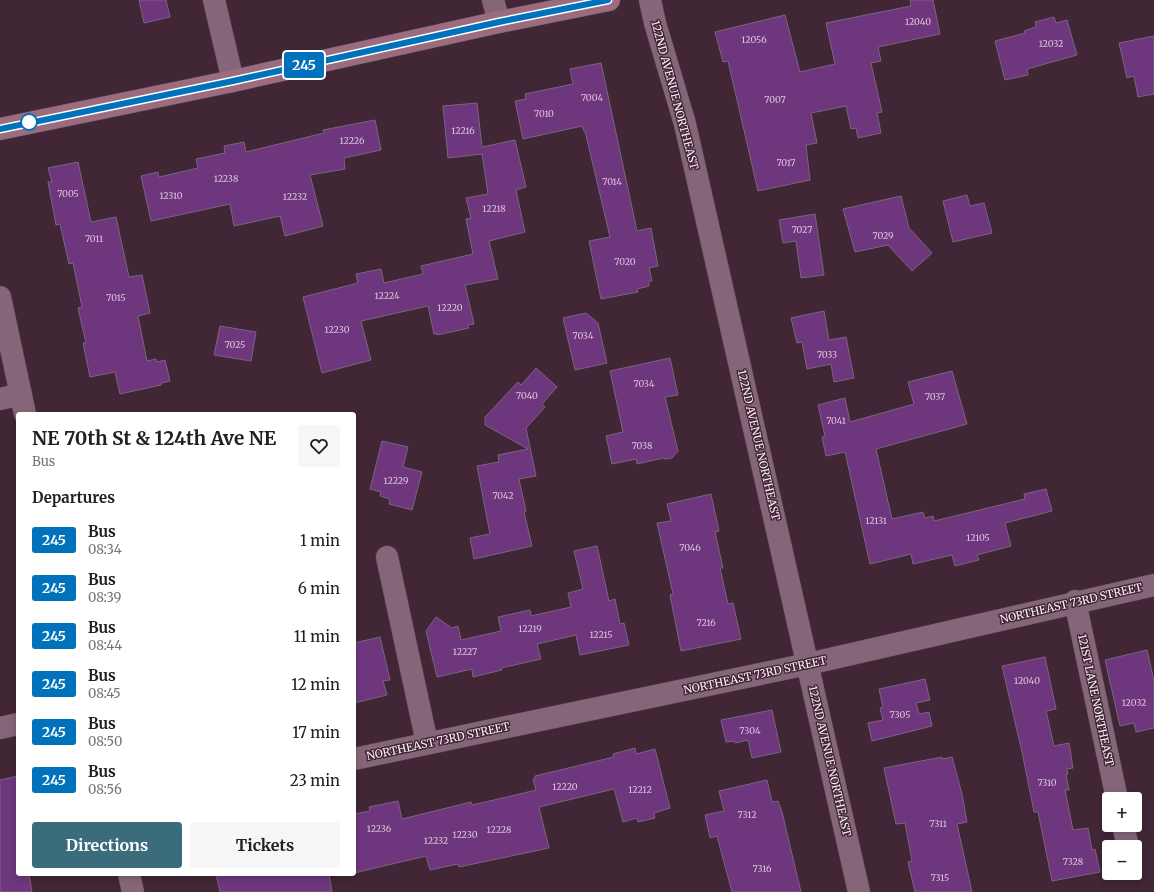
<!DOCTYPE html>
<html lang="en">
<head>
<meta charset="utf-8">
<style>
  body { margin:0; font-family:Merriweather,serif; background:#f6f6f6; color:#202124; height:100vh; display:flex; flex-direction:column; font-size:15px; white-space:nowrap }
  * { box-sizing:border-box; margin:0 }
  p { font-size:13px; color:#757577 }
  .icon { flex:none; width:22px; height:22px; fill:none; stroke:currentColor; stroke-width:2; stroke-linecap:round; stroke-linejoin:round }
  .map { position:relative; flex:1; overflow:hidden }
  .panel { position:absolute; left:16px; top:412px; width:340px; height:464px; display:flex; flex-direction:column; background:#fff; border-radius:4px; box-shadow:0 2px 6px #0003 }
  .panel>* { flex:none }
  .badge { padding:0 8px; border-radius:3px; font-size:14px; line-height:26px }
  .buttons { position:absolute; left:1102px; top:792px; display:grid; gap:8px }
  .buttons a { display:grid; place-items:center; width:40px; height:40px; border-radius:4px; background:#fff; box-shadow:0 2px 6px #0003; font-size:20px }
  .map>.badge { position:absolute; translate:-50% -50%; box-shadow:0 0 0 2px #fff }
  h2 { padding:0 16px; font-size:15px; line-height:36px }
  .round { display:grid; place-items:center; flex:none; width:42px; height:42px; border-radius:4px; background:#f6f6f6 }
  .headline { display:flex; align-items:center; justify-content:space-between; height:68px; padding:0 16px }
  h1 { font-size:19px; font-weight:700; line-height:30px }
  .action { display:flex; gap:8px; margin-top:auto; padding:8px 16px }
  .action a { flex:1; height:46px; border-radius:4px; background:#3b6c7b; color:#fff; font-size:16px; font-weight:700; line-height:46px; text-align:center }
  .action a+a { background:#f6f6f6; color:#202124 }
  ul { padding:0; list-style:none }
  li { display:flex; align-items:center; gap:12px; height:48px; padding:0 16px }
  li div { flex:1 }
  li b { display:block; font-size:15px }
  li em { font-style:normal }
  li .badge { min-width:44px; font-weight:700; text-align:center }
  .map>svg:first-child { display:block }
</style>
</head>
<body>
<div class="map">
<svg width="1154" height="892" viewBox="0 0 1154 892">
  <rect width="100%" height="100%" fill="#412636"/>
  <path fill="#6e367d" stroke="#79657f" d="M 139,0 L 166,0 L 170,17 L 144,23 Z
    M 910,0 L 933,0 L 940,34 L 878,47 L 881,61 L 871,63 L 882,112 L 877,113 L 881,133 L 858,138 L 856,128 L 851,129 L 846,106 L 811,113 L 817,143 L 806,145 L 810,180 L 758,191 L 728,61 L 723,62 L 715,32 L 785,15 L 800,72 L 835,64 L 826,23 L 911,6 Z
    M 1054,17 L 1056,23 L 1067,20 L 1077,55 L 1027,69 L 1028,75 L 1005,80 L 995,41 L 1025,33 L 1024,31 L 1036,27 L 1035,22 Z
    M 1154,36 L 1154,94 L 1138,97 L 1134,76 L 1127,78 L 1119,43 Z
    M 601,63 L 637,231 L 651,228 L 658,266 L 649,268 L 652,281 L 649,281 L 649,286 L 637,289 L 638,292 L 601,299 L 589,241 L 610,237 L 585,131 L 584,131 L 582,126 L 523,139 L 515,101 L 526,99 L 525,94 L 573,84 L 570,69 Z
    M 477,103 L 482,147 L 515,140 L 526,187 L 516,190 L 525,232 L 489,241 L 498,279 L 465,285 L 474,324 L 468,325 L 469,328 L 437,335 L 437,333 L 434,334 L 428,306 L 361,321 L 371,360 L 322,373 L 303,297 L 358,283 L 356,274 L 381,269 L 384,283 L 423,274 L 421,266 L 473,254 L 466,219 L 471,218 L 466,198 L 488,194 L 482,154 L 448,158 L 443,106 Z
    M 375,120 L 381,150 L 344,158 L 345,169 L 310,175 L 323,226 L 285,236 L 280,216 L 234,226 L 230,204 L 151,221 L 141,176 L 158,172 L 159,177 L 198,168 L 196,159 L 225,153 L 224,146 L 244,142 L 246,152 L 324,133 L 323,130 Z
    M 78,162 L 91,222 L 116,217 L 129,277 L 142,275 L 150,313 L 138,316 L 147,361 L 156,359 L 157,362 L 165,360 L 170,381 L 161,383 L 161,385 L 120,394 L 115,372 L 90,377 L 83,343 L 86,343 L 78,308 L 82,307 L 73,263 L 69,264 L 60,224 L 56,225 L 48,182 L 52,182 L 48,168 Z
    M 967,195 L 970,206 L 984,203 L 992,233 L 953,242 L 943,201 Z
    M 901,196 L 909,228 L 932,253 L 912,271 L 888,245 L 855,252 L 843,209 Z
    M 815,214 L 824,275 L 801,278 L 796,241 L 783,243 L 779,220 Z
    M 824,311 L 829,340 L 846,337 L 854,378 L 834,382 L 831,364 L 807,369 L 802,342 L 797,343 L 791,318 Z
    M 586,313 L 598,323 L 607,363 L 575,370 L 563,318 Z
    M 220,326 L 256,332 L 251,361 L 214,355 Z
    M 670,358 L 678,395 L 665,397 L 678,451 L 672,458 L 665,459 L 663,458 L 637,464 L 636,459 L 612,464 L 606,436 L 623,432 L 610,371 Z
    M 536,368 L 557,387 L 542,404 L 545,407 L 526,428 L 536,476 L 519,479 L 526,511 L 524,512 L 532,546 L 474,559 L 470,538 L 490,534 L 477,466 L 499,462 L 498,455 L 528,449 L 485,425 L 485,417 L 518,382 L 521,385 Z
    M 952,371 L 967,424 L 876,449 L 892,519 L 923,512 L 925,518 L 933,516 L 934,521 L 1025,499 L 1024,494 L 1046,489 L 1052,511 L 1005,523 L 1011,546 L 977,555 L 979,560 L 955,566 L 952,555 L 913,564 L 911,554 L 870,564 L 845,452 L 826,456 L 822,437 L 825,436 L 818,405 L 845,398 L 850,422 L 914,404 L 908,382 Z
    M 382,441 L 408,447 L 403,467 L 422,472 L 412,510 L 389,504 L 390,499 L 380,496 L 381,492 L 370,489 Z
    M 711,494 L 719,531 L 715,532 L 723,568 L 720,568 L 728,604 L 733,603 L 741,639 L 681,651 L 670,595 L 673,594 L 657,523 L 671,521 L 667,504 Z
    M 597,546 L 609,601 L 615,599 L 620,624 L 624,623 L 629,645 L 580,655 L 576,635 L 537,644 L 541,659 L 501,668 L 502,670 L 473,677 L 472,669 L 437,677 L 426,631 L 436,617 L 452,628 L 458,626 L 461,640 L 501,631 L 498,617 L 530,610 L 531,616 L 571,607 L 568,593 L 583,589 L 574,551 Z
    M 380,637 L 390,680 L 383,681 L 387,695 L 354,703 L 354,643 Z
    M 1147,650 L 1154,681 L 1154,728 L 1136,732 L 1134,723 L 1120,726 L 1105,660 Z
    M 1045,657 L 1056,709 L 1046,711 L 1054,746 L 1069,743 L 1073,768 L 1067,769 L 1068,774 L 1066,775 L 1069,790 L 1065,790 L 1073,830 L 1088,828 L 1092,850 L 1095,849 L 1100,872 L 1052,881 L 1038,812 L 1034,812 L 1022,752 L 1002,666 Z
    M 925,679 L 930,700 L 916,703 L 919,714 L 929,712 L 932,726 L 872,741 L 868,723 L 883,720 L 880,708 L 883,707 L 879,689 Z
    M 772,710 L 781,752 L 752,758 L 748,740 L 735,743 L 734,741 L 726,742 L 721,720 Z
    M 635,748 L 636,754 L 655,749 L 670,808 L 654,813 L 655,818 L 638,822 L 637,818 L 623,822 L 614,789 L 539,807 L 549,848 L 459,867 L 458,864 L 430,870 L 426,856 L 354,873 L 354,814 L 370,811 L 369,807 L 398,801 L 402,819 L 471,802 L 472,805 L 507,797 L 536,790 L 533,779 L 535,779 L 535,776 L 614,757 L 613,754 Z
    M 942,757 L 942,759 L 952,757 L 962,794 L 967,822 L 957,824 L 972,892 L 915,892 L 908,862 L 912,861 L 905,823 L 896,824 L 884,768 Z
    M 18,776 L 18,874 L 29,874 L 32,892 L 0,892 L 0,780 Z
    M 767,780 L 772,802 L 778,801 L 782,812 L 801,892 L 732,892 L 717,836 L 710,838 L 705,815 L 724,811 L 719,791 Z
    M 216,874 L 329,874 L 332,892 L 220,892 Z"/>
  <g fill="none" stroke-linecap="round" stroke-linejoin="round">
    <defs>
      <path id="minor" d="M 214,0 L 233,81
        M 493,0 L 499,22
        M 0,297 L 25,414
        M 0,399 L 21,394
        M 387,557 L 427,743
        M 1075,601 L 1117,799
        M 0,728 L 18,724
        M 354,759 L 808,664 L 1154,585
        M 1123,825 L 1128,847
        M 129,874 L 133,892"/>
      <path id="tertiary" d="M 650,0 L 655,23 L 685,124 L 859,892"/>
      <path id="secondary" d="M 0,129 L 233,81 L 499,22 L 609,0"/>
    </defs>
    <use href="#minor" stroke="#5a4452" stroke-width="23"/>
    <use href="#tertiary" stroke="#5a4452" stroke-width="23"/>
    <use href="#secondary" stroke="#5a4452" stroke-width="23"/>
    <use href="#minor" stroke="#856678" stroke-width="22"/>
    <use href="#tertiary" stroke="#856678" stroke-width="22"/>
    <use href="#secondary" stroke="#9b6c7d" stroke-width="22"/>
  </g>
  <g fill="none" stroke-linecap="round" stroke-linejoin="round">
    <defs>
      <path id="line" d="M 0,129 L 233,81 L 499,22 L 608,0"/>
    </defs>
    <use href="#line" stroke="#fff" stroke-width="9"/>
    <use href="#line" stroke="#0072bc" stroke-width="6"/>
  </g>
  <circle fill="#fff" stroke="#0072bc" stroke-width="2" cx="29" cy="122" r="8"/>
  <g text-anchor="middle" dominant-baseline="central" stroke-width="3" stroke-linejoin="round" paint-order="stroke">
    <g font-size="9" fill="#dbc2d9">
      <text x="918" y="21">12040</text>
      <text x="754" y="39">12056</text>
      <text x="1051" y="43">12032</text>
      <text x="592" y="97">7004</text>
      <text x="775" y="99">7007</text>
      <text x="544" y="113">7010</text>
      <text x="463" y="130">12216</text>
      <text x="352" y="140">12226</text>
      <text x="786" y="162">7017</text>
      <text x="226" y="178">12238</text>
      <text x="612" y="181">7014</text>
      <text x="68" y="193">7005</text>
      <text x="171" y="195">12310</text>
      <text x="295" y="196">12232</text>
      <text x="494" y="208">12218</text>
      <text x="802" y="229">7027</text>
      <text x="883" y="235">7029</text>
      <text x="94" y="238">7011</text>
      <text x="625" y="261">7020</text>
      <text x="387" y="295">12224</text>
      <text x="116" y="297">7015</text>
      <text x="450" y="307">12220</text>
      <text x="337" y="329">12230</text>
      <text x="583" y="335">7034</text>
      <text x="235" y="344">7025</text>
      <text x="827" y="354">7033</text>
      <text x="644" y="383">7034</text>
      <text x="527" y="395">7040</text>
      <text x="935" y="396">7037</text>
      <text x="836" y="420">7041</text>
      <text x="642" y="445">7038</text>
      <text x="396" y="480">12229</text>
      <text x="503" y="495">7042</text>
      <text x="876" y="520">12131</text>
      <text x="978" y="537">12105</text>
      <text x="690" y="547">7046</text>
      <text x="706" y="622">7216</text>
      <text x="530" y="628">12219</text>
      <text x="601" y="634">12215</text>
      <text x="465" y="651">12227</text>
      <text x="1027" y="680">12040</text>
      <text x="1134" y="702">12032</text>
      <text x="900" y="714">7305</text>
      <text x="750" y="730">7304</text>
      <text x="1047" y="782">7310</text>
      <text x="565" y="786">12220</text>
      <text x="640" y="789">12212</text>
      <text x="747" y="814">7312</text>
      <text x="938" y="823">7311</text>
      <text x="379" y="828">12236</text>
      <text x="499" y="829">12228</text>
      <text x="465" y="834">12230</text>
      <text x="436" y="840">12232</text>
      <text x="1073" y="861">7328</text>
      <text x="762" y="868">7316</text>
      <text x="940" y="877">7315</text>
    </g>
    <g font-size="11" fill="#fff0f8" stroke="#412636">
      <text transform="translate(675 95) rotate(75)">122ND AVENUE NORTHEAST</text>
      <text transform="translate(759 445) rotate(77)">122ND AVENUE NORTHEAST</text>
      <text transform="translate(1071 603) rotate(-13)">NORTHEAST 73RD STREET</text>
      <text transform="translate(755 675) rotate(-12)">NORTHEAST 73RD STREET</text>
      <text transform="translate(1096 700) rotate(78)">121ST LANE NORTHEAST</text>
      <text transform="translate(438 741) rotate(-12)">NORTHEAST 73RD STREET</text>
      <text transform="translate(830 761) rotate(77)">122ND AVENUE NORTHEAST</text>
    </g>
  </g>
</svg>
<div class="buttons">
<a>+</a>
<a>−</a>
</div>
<b class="badge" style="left:304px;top:65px;background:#0072bc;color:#fff">245</b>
<section class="panel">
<div class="headline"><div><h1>NE 70th St &amp; 124th Ave NE</h1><p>Bus</p></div><a class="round"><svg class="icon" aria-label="heart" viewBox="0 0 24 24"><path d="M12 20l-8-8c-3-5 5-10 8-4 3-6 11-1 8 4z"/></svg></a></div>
<h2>Departures</h2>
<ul>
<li><span class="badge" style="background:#0072bc;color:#fff">245</span><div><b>Bus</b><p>08:34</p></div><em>1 min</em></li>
<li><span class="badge" style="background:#0072bc;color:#fff">245</span><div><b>Bus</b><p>08:39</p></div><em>6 min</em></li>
<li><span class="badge" style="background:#0072bc;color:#fff">245</span><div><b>Bus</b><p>08:44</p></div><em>11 min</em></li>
<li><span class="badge" style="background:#0072bc;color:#fff">245</span><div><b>Bus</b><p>08:45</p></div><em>12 min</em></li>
<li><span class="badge" style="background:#0072bc;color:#fff">245</span><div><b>Bus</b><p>08:50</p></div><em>17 min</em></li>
<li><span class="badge" style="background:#0072bc;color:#fff">245</span><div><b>Bus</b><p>08:56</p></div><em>23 min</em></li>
</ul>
<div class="action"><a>Directions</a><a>Tickets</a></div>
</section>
</div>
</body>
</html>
